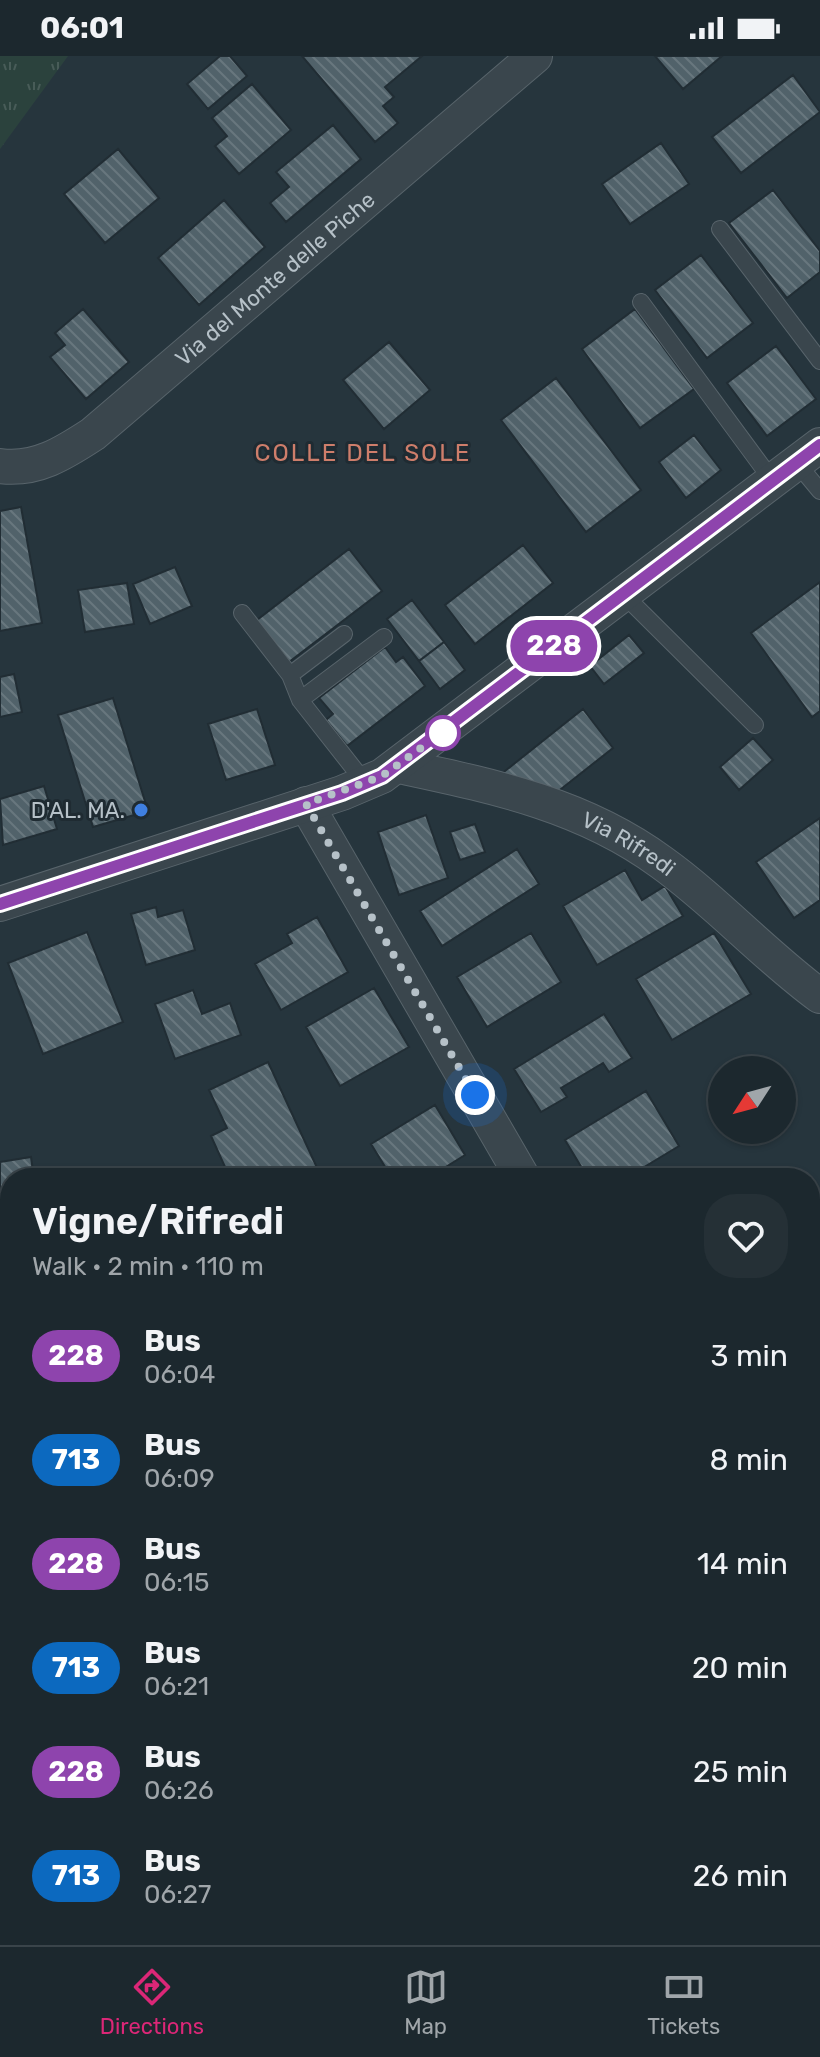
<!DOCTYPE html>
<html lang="en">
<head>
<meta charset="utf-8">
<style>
  body { margin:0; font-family:Rubik,sans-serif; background:#253036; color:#f1f3f6; height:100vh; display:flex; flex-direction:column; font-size:30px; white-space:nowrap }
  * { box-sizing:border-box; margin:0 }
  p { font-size:26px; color:#a0a6aa }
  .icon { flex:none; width:44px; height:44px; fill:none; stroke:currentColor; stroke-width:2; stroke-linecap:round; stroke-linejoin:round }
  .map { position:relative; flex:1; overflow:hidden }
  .sheet { position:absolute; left:0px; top:1112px; width:820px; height:778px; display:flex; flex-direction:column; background:#1c282e; border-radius:32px 32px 0 0; box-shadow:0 2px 6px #0004,0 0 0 2px #3a444a }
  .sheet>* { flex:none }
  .badge { padding:0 16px; border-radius:26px; font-size:28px; line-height:52px }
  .needle { width:52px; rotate:234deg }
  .controls { position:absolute; left:708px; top:1000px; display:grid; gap:16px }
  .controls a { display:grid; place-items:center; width:88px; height:88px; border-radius:50%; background:#1c282e; box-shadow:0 2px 6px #0004,0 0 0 2px #3a444a; font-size:40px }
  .you { position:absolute; width:40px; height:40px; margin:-20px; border:6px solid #fff; border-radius:50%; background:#1a73e8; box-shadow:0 0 0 12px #1a73e833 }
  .map>.badge { position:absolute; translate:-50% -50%; box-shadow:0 0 0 4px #fff }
  .round { display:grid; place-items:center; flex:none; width:84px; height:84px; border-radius:32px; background:#253036 }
  .headline { display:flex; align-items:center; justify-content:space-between; height:136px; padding:0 32px }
  h1 { font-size:38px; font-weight:600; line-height:60px }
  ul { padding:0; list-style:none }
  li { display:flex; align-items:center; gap:24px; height:104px; padding:0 32px }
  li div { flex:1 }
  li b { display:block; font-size:30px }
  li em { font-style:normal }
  li .badge { min-width:88px; font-weight:700; text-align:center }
  .status { display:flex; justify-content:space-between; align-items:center; height:56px; padding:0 40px; background:#1c282e; direction:ltr }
  .status svg { height:22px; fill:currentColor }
  .tabs { display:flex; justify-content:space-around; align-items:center; height:112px; border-top:2px solid #3a444a; background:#1c282e; font-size:22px; color:#a0a6aa }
  .tabs a { display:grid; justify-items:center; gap:4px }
  .tabs .on { color:#db2777 }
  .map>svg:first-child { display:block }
</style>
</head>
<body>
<div class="status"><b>06:01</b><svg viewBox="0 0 49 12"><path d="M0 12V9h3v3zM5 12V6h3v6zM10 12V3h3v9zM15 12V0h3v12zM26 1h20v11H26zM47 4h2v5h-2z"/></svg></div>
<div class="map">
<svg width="820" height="1889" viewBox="0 0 820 1889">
  <defs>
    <pattern id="park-tufts" width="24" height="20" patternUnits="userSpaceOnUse" patternTransform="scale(2)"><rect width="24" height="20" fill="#2b423d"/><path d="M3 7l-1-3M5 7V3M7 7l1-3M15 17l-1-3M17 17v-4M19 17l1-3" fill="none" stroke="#485c58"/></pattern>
    <pattern id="building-back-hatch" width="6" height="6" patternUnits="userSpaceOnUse" patternTransform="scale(2)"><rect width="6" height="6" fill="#51626a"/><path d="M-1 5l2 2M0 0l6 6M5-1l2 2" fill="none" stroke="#68777e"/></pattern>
  </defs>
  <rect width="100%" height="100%" fill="#26353d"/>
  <path fill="url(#park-tufts)" d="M 0,0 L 68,0 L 0,93 Z"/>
  <path fill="url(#building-back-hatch)" stroke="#212d34" stroke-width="2" d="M 220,0 L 230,0 L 247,20 L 208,53 L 187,28 Z
    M 302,0 L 422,0 L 385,31 L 394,41 L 383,50 L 398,67 L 375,86 Z
    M 655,0 L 722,0 L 683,33 Z
    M 793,19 L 820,56 L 741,117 L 712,81 Z
    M 252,28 L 291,74 L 239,118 L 215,90 L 227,80 L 212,62 Z
    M 333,69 L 361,103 L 286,166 L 270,147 L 289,131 L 276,116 Z
    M 661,87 L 689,128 L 630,168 L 602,128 Z
    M 118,93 L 159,142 L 105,187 L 64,138 Z
    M 773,134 L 820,195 L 820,216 L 787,242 L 729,167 Z
    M 224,144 L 265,191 L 199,249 L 158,202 Z
    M 701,199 L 753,267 L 707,302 L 655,234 Z
    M 83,253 L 129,306 L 86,343 L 50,301 L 65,289 L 55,277 Z
    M 635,253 L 694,333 L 640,372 L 582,293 Z
    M 389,286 L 430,334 L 384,373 L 343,324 Z
    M 776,290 L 816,343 L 767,380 L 727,327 Z
    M 556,322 L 641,434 L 586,476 L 501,364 Z
    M 694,379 L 721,414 L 686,442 L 659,406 Z
    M 21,451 L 42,567 L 0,575 L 0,455 Z
    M 523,489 L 553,527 L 475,588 L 445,549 Z
    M 349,493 L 382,535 L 289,606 L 257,564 Z
    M 175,511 L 192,550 L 150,568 L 133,528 Z
    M 820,526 L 820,655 L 812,661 L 751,577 Z
    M 127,527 L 134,568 L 85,576 L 78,534 Z
    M 412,544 L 444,586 L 419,605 L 387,563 Z
    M 629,579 L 644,597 L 604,628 L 590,610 Z
    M 444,586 L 465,614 L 440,633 L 419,605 Z
    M 385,591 L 396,606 L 403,601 L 425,630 L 347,690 L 326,664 L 333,658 L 319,642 Z
    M 14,618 L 22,656 L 0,661 L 0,621 Z
    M 113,642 L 148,755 L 93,771 L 58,659 Z
    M 257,653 L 275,709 L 226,724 L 208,668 Z
    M 583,653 L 613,692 L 556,737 L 500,719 Z
    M 753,682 L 773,704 L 739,734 L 720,711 Z
    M 44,730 L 57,773 L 3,789 L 0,743 Z
    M 426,759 L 448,822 L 399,839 L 378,776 Z
    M 820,762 L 820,844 L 794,862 L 756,806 Z
    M 475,768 L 485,796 L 460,804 L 450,776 Z
    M 517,793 L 539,828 L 442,890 L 420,855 Z
    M 625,814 L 642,844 L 665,830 L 683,860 L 597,909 L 563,850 Z
    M 156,851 L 158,861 L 183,854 L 195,894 L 146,909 L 131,858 Z
    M 317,861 L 348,916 L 281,954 L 255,908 L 292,887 L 287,878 Z
    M 87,876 L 123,966 L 43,998 L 8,907 Z
    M 531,877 L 561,926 L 487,971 L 457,921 Z
    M 714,877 L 751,938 L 672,984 L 636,923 Z
    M 374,932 L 409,991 L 340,1030 L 306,971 Z
    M 193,934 L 202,958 L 230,947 L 241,979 L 175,1003 L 155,948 Z
    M 604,958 L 632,1002 L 609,1016 L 603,1007 L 561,1032 L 567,1041 L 541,1056 L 514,1013 Z
    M 268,1006 L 319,1116 L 305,1122 L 230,1122 L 211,1080 L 227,1072 L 209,1034 Z
    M 646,1035 L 679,1090 L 626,1122 L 588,1122 L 565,1084 Z
    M 435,1049 L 465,1099 L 428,1122 L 392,1122 L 371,1088 Z
    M 31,1101 L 34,1122 L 10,1122 L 10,1135 L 0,1137 L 0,1106 Z
    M 691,1113 L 697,1122 L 675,1122 Z
    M 10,1216 L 10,1320 L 0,1322 L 0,1217 Z
    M 810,1318 L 820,1320 L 820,1388 L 810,1386 Z
    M 810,1405 L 820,1407 L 820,1478 L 810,1476 Z
    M 0,1522 L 10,1523 L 10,1567 L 0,1626 Z
    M 810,1552 L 820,1552 L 820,1599 L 810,1599 Z
    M 810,1803 L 820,1803 L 819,1850 L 810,1849 Z"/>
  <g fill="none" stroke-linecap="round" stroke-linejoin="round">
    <defs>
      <path id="service" d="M 720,173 L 820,305
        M 641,246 L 772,424
        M 796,406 L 820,435
        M 622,537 L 755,669
        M 242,557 L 290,619 L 300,644 L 366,728
        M 290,619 L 344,578
        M 300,644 L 384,581
        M 0,1363 L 10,1362"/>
      <g id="minor">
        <path id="s1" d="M 0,410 C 36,415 64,397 93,378 L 535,0"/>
        <path id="s2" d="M 399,710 C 492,730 582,748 661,806 C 717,846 764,899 820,940"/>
        <path d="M 306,748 L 523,1122"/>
        <path d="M 0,848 L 342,737 L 382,720 L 820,389"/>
      </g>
    </defs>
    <use href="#service" stroke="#58646b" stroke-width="18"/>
    <use href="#minor" stroke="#58646b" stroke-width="36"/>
    <use href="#service" stroke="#3a464d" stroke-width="16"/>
    <use href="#minor" stroke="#3a464d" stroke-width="34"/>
  </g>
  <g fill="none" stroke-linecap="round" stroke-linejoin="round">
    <defs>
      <path id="line" d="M 0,848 L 342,737 L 382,720 L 820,389"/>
    </defs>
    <use href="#line" stroke="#fff" stroke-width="18"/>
    <use href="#line" stroke="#8e44ad" stroke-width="12"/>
    <path stroke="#b6c1c8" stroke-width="8" stroke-dasharray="0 14.4" d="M 443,677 L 449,672 L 382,720 L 306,748 L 475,1039"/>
  </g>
  <circle fill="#fff" stroke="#8e44ad" stroke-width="4" cx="443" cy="677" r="16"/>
  <circle fill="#3f7fe0" stroke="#1f2b32" stroke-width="3" cx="141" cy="754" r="8"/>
  <g text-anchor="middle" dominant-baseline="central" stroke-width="6" stroke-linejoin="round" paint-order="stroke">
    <g font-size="22" fill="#b6c1c8" stroke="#1f2b32">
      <text stroke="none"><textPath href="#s1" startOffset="340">Via del Monte delle Piche</textPath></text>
      <text stroke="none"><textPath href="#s2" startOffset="244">Via Rifredi</textPath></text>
    </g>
    <g font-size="22" fill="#b6c1c8" stroke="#1f2b32" text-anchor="end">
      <text x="125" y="754">D'AL. MA.</text>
    </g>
    <g font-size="24" letter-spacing="2" fill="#ce7e6b" stroke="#1f2b32">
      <text x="363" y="397">COLLE DEL SOLE</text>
    </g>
  </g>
</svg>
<div class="controls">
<a><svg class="needle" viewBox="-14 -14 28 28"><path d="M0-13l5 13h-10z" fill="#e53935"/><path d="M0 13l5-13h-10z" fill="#a0a6aa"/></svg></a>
</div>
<div class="you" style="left:475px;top:1039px"></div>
<b class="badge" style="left:554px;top:590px;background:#8e44ad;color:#fff">228</b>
<section class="sheet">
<div class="headline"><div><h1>Vigne/Rifredi</h1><p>Walk · 2 min · 110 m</p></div><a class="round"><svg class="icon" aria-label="heart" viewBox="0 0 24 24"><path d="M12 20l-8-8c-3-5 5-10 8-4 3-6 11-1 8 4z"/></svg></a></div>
<ul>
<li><span class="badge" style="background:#8e44ad;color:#fff">228</span><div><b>Bus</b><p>06:04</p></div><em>3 min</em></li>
<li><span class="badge" style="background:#0c69bf;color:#fff">713</span><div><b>Bus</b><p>06:09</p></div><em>8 min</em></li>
<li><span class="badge" style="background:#8e44ad;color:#fff">228</span><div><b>Bus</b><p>06:15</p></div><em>14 min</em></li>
<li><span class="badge" style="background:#0c69bf;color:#fff">713</span><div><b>Bus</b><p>06:21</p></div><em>20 min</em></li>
<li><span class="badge" style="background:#8e44ad;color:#fff">228</span><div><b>Bus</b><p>06:26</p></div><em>25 min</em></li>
<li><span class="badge" style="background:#0c69bf;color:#fff">713</span><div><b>Bus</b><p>06:27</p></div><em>26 min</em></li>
</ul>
</section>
</div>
<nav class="tabs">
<a class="on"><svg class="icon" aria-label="directions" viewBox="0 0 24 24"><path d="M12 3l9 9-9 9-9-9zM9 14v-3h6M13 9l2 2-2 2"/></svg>Directions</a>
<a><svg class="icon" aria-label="map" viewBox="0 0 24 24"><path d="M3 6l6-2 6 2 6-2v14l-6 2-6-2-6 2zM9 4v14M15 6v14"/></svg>Map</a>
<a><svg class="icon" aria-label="tickets" viewBox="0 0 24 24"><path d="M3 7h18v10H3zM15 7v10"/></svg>Tickets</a>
</nav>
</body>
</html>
